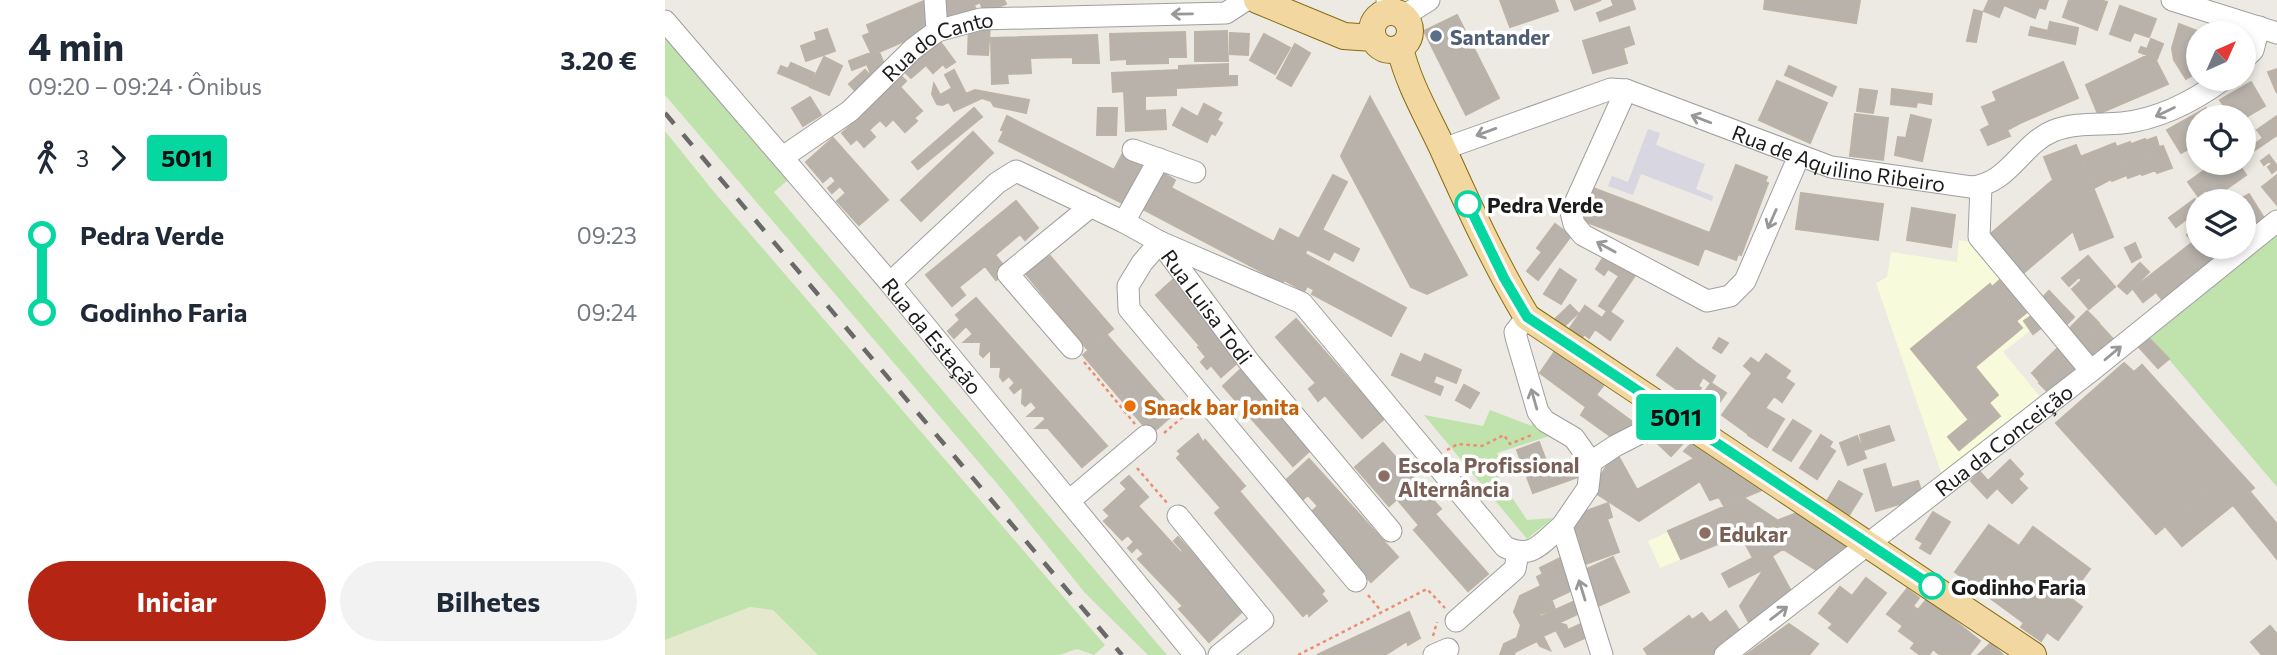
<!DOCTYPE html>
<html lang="pt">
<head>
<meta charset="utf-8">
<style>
  body { margin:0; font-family:Commissioner,sans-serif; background:#f2f2f3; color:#1f2937; height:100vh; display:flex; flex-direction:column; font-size:26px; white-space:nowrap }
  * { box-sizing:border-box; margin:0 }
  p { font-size:23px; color:#747a83 }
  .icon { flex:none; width:38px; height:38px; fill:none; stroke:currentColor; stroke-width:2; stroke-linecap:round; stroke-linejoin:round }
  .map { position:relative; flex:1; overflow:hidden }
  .details { display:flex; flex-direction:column; background:#fff; width:665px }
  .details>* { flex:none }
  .badge { padding:0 14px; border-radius:5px; font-size:24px; line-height:46px }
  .needle { width:46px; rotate:45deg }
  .fabs { position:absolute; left:1521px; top:21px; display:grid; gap:14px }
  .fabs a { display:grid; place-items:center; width:70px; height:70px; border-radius:50%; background:#fff; box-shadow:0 4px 10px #0003; font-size:35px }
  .map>.badge { position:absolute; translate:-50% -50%; box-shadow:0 0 0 4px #fff }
  .legs { display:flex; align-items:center; gap:10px; height:77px; padding:0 28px; font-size:23px }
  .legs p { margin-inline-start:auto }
  .headline { display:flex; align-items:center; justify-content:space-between; height:119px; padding:0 28px }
  h1 { font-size:38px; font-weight:700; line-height:52px }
  .primary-button { display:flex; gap:14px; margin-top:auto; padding:14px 28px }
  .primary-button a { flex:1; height:80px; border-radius:42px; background:#b42613; color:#fff; font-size:28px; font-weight:700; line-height:80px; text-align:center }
  .primary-button a+a { background:#f2f2f3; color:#1f2937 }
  ul { padding:0 28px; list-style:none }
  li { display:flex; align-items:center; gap:24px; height:77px; font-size:26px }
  li i { display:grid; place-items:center; width:10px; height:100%; margin:0 9px; background:currentColor }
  li i::after { content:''; width:18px; height:18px; margin:-9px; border:5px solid; border-radius:50%; background:#fff }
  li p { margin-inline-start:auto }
  li:first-child i { background:linear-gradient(#0000 50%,currentColor 0) }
  li:last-child i { background:linear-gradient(currentColor 50%,#0000 0) }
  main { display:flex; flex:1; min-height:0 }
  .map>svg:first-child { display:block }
</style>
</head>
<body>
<main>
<section class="details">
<div class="headline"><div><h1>4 min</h1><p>09:20 – 09:24 · Ônibus</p></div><b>3.20 €</b></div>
<div class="legs"><svg class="icon" aria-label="walk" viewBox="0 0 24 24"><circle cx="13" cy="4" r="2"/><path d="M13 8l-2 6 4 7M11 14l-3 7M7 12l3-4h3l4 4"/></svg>3<svg class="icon" aria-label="forward" viewBox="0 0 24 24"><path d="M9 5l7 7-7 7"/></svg><b class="badge" style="background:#06d6a0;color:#111">5011</b></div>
<ul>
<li><i style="color:#06d6a0"></i><b>Pedra Verde</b><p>09:23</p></li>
<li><i style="color:#06d6a0"></i><b>Godinho Faria</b><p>09:24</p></li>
</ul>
<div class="primary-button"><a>Iniciar</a><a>Bilhetes</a></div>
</section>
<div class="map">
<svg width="1612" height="655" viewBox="0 0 1612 655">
  <rect width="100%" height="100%" fill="#eceae2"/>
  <path fill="#f7fbdb" d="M 1294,240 L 1312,243 L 1379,320 L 1338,352 L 1376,398 L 1277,475 L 1211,283 L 1222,277 L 1226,252 L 1292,262 Z
    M 1079,498 L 1112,520 L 995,568 L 983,541 Z"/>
  <path fill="#e4e9ce" d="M 85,607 L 108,610 L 153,655 L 0,655 L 0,640 Z"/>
  <path fill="#c0e2ac" d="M 0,38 L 124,179 L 109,192 L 502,655 L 483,655 L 420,593 L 340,493 L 0,95 Z
    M 0,131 L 49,192 L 440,645 L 429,655 L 412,649 L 394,655 L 153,655 L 108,610 L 85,607 L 0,640 Z
    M 1612,233 L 1612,487 L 1485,337 Z
    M 825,410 L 867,426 L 866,420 L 887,435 L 832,453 L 835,462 L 827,468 L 862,520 L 888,518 L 862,539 L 759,415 L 818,426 Z"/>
  <path fill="#d8d6e1" d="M 983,129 L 995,133 L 991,145 L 1040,164 L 1031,189 L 1048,196 L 1047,201 L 976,174 L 968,195 L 943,186 L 947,176 L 963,182 Z"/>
  <path fill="#b8b2ab" stroke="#bcb2a6" stroke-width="2" d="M 274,0 L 339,0 L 341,4 L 319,12 L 315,2 L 309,5 L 312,12 L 283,23 Z
    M 835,0 L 889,0 L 893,11 L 845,27 Z
    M 906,0 L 936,0 L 910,10 Z
    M 967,0 L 970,9 L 935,21 L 932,13 L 949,6 L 947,1 Z
    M 1100,0 L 1195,0 L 1191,23 L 1099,9 Z
    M 1324,0 L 1383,0 L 1380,9 L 1374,7 L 1370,18 L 1339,5 L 1334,17 L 1319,11 Z
    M 1404,0 L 1435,0 L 1442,2 L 1432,30 L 1398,17 Z
    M 259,1 L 270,28 L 207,55 L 198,36 L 205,33 L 202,25 Z
    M 1455,6 L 1491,19 L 1484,37 L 1469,32 L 1465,41 L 1445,34 Z
    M 1309,10 L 1317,12 L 1311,42 L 1302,41 Z
    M 792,15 L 834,98 L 801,115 L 759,31 Z
    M 1385,22 L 1413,28 L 1410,44 L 1364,35 L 1366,27 L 1383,31 Z
    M 304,24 L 325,25 L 323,55 L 303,54 Z
    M 1514,24 L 1537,33 L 1533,33 L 1533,72 L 1521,79 L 1509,60 L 1507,48 Z
    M 964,27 L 969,44 L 958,48 L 962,63 L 928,73 L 918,41 Z
    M 162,29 L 170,51 L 141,61 L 136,46 L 152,40 L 150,33 Z
    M 562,31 L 563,61 L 530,61 L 530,32 Z
    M 520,32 L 521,57 L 503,57 L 503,63 L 462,64 L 462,59 L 446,60 L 445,34 Z
    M 565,33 L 584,34 L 583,55 L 565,54 Z
    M 599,34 L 625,48 L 610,74 L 585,60 Z
    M 432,35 L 434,63 L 408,63 L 408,57 L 365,58 L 366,73 L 342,74 L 343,83 L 327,84 L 326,38 Z
    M 1486,39 L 1498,44 L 1492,59 L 1474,52 L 1476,47 L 1482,49 Z
    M 274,40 L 290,62 L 281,68 L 265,47 Z
    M 630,44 L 645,53 L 626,86 L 612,78 Z
    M 261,45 L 278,64 L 268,73 L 261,65 L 246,78 L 236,68 Z
    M 213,50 L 222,71 L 207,77 L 202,64 L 187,70 L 184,61 Z
    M 1487,53 L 1503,84 L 1433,114 L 1421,85 Z
    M 159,57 L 177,66 L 164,95 L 145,87 Z
    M 1398,62 L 1413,98 L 1355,123 L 1342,130 L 1345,136 L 1323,145 L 1316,130 L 1325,125 L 1317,107 L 1332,101 L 1328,92 Z
    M 126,63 L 149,73 L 144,86 L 113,73 L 116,66 L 123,69 Z
    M 563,64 L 563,76 L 572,76 L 572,85 L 511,88 L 511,95 L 480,96 L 480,111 L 500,110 L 501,129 L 461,131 L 459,91 L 448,92 L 447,73 L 514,70 L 514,66 Z
    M 1124,66 L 1171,87 L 1167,96 L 1120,75 Z
    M 1612,69 L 1612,93 L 1603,72 Z
    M 200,70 L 210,81 L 194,95 L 184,84 Z
    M 289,70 L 301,94 L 310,90 L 364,100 L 361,113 L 329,106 L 326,101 L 317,98 L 289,111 L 284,102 L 277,105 L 272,104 L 267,94 L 269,84 L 275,95 L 287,88 L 280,75 Z
    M 233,73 L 241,81 L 235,87 L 257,111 L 249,118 L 252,121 L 240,132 L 228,119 L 221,126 L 215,120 L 204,130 L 210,137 L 199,147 L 192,139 L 186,144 L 177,133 L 203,110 L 198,104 Z
    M 1112,81 L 1162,103 L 1145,143 L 1094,120 Z
    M 1586,82 L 1600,106 L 1578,119 L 1566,117 L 1555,100 Z
    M 1195,89 L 1212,91 L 1208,113 L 1192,111 Z
    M 1227,89 L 1267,94 L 1266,104 L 1252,102 L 1251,107 L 1226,104 Z
    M 145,97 L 156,115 L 138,126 L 127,108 Z
    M 705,97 L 802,275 L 762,294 L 746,287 L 676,156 Z
    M 539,104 L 556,113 L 552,120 L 557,123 L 550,135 L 546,133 L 542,142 L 508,125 L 517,108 L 533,117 Z
    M 309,108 L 317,117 L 253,169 L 247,162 Z
    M 433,108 L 452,108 L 451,135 L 432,135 Z
    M 1541,108 L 1546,117 L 1533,117 L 1533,144 L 1516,153 L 1502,130 Z
    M 1190,114 L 1223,118 L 1218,160 L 1185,156 Z
    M 1246,115 L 1266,120 L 1257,161 L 1230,155 L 1233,137 L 1241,138 Z
    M 342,116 L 449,170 L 458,153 L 487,168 L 467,208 L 334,141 L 339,131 L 336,130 Z
    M 1612,116 L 1612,135 L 1578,158 L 1578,143 L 1586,138 L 1590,144 L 1598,138 L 1592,130 Z
    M 308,132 L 328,153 L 256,221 L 236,200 Z
    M 1491,137 L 1494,147 L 1498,146 L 1507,168 L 1492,173 L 1480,141 Z
    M 168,138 L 223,200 L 194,225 L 172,201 L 181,193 L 175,186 L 167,193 L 163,188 L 171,181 L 166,175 L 158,182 L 141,162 Z
    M 1480,139 L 1491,170 L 1477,175 L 1466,144 Z
    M 1465,142 L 1477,173 L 1463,178 L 1451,147 Z
    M 1450,143 L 1462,175 L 1447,181 L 1435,149 Z
    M 1411,145 L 1448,237 L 1415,250 L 1408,231 L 1356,275 L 1323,236 L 1388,180 L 1379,157 Z
    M 1435,149 L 1446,179 L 1429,188 L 1417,156 Z
    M 1604,155 L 1612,166 L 1612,169 L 1607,173 L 1603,167 L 1607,164 L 1604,161 L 1599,165 L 1596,161 Z
    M 1550,163 L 1573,163 L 1581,175 L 1547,199 L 1541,190 L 1533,196 L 1523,182 Z
    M 1071,165 L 1102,177 L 1100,182 L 1103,183 L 1076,255 L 1073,254 L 1071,260 L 1039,248 Z
    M 497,172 L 510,180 L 506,188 L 609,242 L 615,229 L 634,239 L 668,175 L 682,182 L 657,230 L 694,249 L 688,261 L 669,251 L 664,260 L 642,249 L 640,254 L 741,308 L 726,336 L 647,294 L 649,290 L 642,286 L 638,294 L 632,290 L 633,288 L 619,280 L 618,283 L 478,209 Z
    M 1612,175 L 1612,205 L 1597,187 Z
    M 928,188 L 968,203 L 956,235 L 916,220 Z
    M 1136,193 L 1218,204 L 1213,240 L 1131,229 Z
    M 1584,194 L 1602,223 L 1578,237 L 1578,201 L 1572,201 Z
    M 1530,199 L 1533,203 L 1533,210 L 1511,227 L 1504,218 Z
    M 351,201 L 373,228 L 360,240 L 355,234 L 330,255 L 343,271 L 331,280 L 320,266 L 294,287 L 300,295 L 287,306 L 261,275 Z
    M 968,203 L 1045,233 L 1033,265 L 956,235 Z
    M 1247,208 L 1290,215 L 1286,247 L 1242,240 Z
    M 890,224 L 906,236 L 873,280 L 862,271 L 877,252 L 872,248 Z
    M 1533,227 L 1533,247 L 1553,247 L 1559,254 L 1499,302 L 1491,292 L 1478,302 L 1468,289 L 1528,242 L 1522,235 Z
    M 1470,243 L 1476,257 L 1467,262 L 1460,248 Z
    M 377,251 L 384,258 L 385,256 L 448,329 L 423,350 L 356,268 Z
    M 941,253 L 971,274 L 945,312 L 958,321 L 945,340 L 930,329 L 924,338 L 919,334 L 914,343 L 901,334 L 920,306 L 937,318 L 942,311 L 934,306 L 954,276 L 943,269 L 939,275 L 931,269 Z
    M 1423,256 L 1450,287 L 1424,309 L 1407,289 L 1417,280 L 1414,277 L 1404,286 L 1397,278 Z
    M 1475,263 L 1484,272 L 1462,294 L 1453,286 Z
    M 895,269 L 911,280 L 896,304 L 879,294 Z
    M 510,278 L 579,357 L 556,377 L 546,365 L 542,369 L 536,362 L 541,357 L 533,347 L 535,346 L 491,295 Z
    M 1335,280 L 1362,312 L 1351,321 L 1357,328 L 1310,367 L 1333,395 L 1304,420 L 1246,349 L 1325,284 L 1327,287 Z
    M 1384,291 L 1409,317 L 1397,329 L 1372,303 Z
    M 311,298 L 442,446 L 417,467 L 383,428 L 371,428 L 381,419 L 378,416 L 363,416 L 372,408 L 366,401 L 360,406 L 357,403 L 358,386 L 349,393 L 345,388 L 350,383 L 344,376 L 338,381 L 335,377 L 336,367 L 326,367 L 326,349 L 318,357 L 315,354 L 316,342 L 299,342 L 308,334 L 301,326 L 289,338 L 283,331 L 295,320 L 291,315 Z
    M 905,305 L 913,313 L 895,330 L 887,322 Z
    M 1422,311 L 1434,323 L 1411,346 L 1399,334 Z
    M 1372,312 L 1381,324 L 1368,334 L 1359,321 Z
    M 631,319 L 719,419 L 697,438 L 660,395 L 653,401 L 644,389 L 651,383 L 611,337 Z
    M 1434,324 L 1448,339 L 1424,362 L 1410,347 Z
    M 441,334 L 510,413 L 486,434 L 418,355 Z
    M 1483,337 L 1504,359 L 1493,368 L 1473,346 Z
    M 1054,338 L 1063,343 L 1056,353 L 1048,348 Z
    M 893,347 L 941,382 L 931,395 L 969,423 L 955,443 L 916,415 L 921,407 L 875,373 Z
    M 1394,347 L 1402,355 L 1374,381 L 1367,373 Z
    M 1012,348 L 1030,362 L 1010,388 L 992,375 Z
    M 736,354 L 756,363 L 760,354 L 796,370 L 791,383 L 771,375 L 768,383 L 778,387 L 775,395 L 727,375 Z
    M 1101,354 L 1125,371 L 1120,378 L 1129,384 L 1117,402 L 1109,396 L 1082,433 L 1057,415 Z
    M 1402,356 L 1412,367 L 1385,394 L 1374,383 Z
    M 1086,358 L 1093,363 L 1086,372 L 1079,366 Z
    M 1030,362 L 1050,376 L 1046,383 L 1038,377 L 1033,386 L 1036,388 L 1027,401 L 1010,388 Z
    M 1459,363 L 1469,372 L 1477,365 L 1568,465 L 1491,534 L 1391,423 Z
    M 577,368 L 648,448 L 628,466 L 558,386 Z
    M 1046,383 L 1061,393 L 1047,413 L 1032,402 Z
    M 799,385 L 814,393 L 805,408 L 791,400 Z
    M 1324,403 L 1335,416 L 1294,450 L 1283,437 Z
    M 1100,408 L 1119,419 L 1102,447 L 1083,435 Z
    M 1003,420 L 1023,438 L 1006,456 L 987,438 Z
    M 1128,420 L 1146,431 L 1126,461 L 1108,450 Z
    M 1224,426 L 1229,440 L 1199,450 L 1195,435 Z
    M 533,434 L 538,443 L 540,440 L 580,486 L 556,508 L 512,458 L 516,454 L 513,451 Z
    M 1156,435 L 1167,442 L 1164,447 L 1170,451 L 1152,479 L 1135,468 Z
    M 1192,436 L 1201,458 L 1183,465 L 1175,443 Z
    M 1029,441 L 1043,451 L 1029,458 L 1019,451 Z
    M 874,442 L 885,471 L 894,468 L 893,466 L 913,458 L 919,475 L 868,493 L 852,450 Z
    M 718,443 L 776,509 L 770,514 L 823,574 L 803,591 L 749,530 L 754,525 L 732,499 L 724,506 L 690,467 Z
    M 1043,451 L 1099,489 L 1059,506 L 1054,497 L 1045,500 L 1035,481 L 974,521 L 926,490 L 951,452 L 972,490 Z
    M 644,459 L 733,557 L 706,582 L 644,514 L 653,506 L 643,495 L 636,501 L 619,482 Z
    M 1345,460 L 1358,474 L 1353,479 L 1362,488 L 1347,503 L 1332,488 L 1322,498 L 1306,481 L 1315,472 L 1323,481 Z
    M 1220,464 L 1227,488 L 1253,481 L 1258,497 L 1211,511 L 1199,470 Z
    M 1568,465 L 1589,488 L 1517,546 L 1501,527 Z
    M 464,476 L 483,497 L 473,506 L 516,553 L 518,551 L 509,541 L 513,537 L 579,610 L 544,642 L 514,609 L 518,606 L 473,559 L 479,554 L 472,547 L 467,552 L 463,548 L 469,542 L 463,535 L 457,540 L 439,521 L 445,516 L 439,510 L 462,489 L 456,483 Z
    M 1174,481 L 1197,494 L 1181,520 L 1159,506 Z
    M 574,491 L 597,518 L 573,540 L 550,513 Z
    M 1585,492 L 1612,524 L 1612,559 L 1569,506 Z
    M 1079,498 L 1112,520 L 1016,559 L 1003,531 Z
    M 943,503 L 947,517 L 942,519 L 954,552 L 915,566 L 907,544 L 915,541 L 905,517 Z
    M 1134,512 L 1182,543 L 1161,576 L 1118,549 L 1107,556 L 1129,597 L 1085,624 L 1075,606 L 1099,569 L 1064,587 L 1057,574 L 1088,558 L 1076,535 Z
    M 1268,512 L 1285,522 L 1265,554 L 1255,548 L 1258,543 L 1251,539 Z
    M 597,518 L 659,591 L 656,594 L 662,601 L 644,616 L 643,612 L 638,616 L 573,540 Z
    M 1324,525 L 1354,546 L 1368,527 L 1425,569 L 1404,597 L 1417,607 L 1393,640 L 1382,632 L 1376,641 L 1356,627 L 1359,623 L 1290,572 Z
    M 899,556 L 914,587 L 871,607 L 875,617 L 914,599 L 919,611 L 893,623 L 901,625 L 903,630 L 920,622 L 926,635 L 900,647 L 891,630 L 878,636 L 885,650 L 875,646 L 872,641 L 850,652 L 849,655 L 835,655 L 839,644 L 852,638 L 856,625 L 849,612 L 855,596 L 876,586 L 872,577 L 878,574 L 875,568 Z
    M 948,557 L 964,592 L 929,608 L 913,573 Z
    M 1201,578 L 1221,593 L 1182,642 L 1164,628 L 1168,624 L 1154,613 L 1175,587 L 1187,596 Z
    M 1242,589 L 1254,598 L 1248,606 L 1253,610 L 1262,599 L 1315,641 L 1304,655 L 1275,655 L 1268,649 L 1264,655 L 1255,655 L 1246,648 L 1250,643 L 1234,631 L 1238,626 L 1222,614 Z
    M 887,601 L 890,609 L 875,614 L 872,606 Z
    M 1061,611 L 1077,634 L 1048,655 L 983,655 L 979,649 L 1024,616 L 1027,620 L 1037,613 L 1045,623 Z
    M 744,612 L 755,638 L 743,645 L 742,641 L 720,655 L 652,655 Z
    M 1124,624 L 1153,644 L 1144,655 L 1081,655 Z
    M 1605,626 L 1612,634 L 1612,655 L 1597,655 L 1586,642 Z
    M 1326,643 L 1338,655 L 1313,655 Z"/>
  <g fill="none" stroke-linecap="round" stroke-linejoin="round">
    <defs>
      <g id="minor">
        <path d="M 270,0 L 272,31"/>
        <path d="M 722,0 L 726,12"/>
        <path d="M 1507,0 L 1612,33"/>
        <path d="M 737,17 L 764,0"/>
        <path id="s1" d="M 0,21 L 225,283 L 530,655"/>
        <path d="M 1578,60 L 1588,50 L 1594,27"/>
        <path d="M 961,90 L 906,212 L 909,224 L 918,235 L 1042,301 L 1065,296 L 1080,281 L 1134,156"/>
        <path id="s2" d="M 778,149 L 946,89 L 961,90 L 1166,167 L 1306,187 C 1344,184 1356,144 1388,131 C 1410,122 1435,125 1457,123 C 1495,119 1529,101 1559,79"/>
        <path d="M 468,150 L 530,172"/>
        <path id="s3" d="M 118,157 L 185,111 L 248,49 L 272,31 L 316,19 L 561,13 L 581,0"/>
        <path d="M 1316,186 L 1314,237 L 1426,371"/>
        <path d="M 459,222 L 494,159"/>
        <path d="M 495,242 L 477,263 L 463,286 L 464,309 L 691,581"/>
        <path id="s4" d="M 495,242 L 585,363 L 726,531"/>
        <path d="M 225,283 L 332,183 L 351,171 L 459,222 L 495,242 L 637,303 L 840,547 C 868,560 876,543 897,526"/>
        <path d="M 862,317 L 850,332 L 851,337 L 873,412 L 880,421 L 909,438 L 926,462 L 923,488 L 897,526 L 937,655"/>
        <path d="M 407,348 L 343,274 L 426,206"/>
        <path d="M 926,462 L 950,446 L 993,424 L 1004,412"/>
        <path d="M 404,501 L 481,436"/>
        <path d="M 513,516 L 598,620 L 554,655"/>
        <path d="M 791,621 L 850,569 L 853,553"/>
        <path d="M 769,655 L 783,649"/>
        <path id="s5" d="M 1060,655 L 1426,371 L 1612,221"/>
      </g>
      <path id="major" d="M 592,0 L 679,36 L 708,38
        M707 31a19 19 0 1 1 38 0a19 19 0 1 1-38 0Z
        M 735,48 C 743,83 762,115 777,147 C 803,205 829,262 862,317 L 1368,655"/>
    </defs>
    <use href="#minor" stroke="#9f9f9f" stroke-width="23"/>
    <use href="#major" stroke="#856b0e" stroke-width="28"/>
    <path stroke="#eb8e73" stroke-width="2.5" stroke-dasharray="3.5 3.5" stroke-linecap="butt" d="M 419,362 L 470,424
      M 499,433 L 526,410
      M 782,450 L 793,444 L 817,446 L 839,435 L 845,444 L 869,434
      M 472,468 L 502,503
      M 703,595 L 716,611
      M 768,636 L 772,622
      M 633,655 L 762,589 L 780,608"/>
    <use href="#minor" stroke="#fff" stroke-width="21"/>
    <use href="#major" stroke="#f2d8a0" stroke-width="26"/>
    <path stroke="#696969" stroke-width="4.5" stroke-dasharray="14 14" stroke-linecap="butt" d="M 0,113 L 457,655"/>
  </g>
  <defs><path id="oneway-shaft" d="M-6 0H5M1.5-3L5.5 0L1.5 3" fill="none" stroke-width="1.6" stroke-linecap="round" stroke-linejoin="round" transform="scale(1.75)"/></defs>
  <g stroke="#989898">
    <use href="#oneway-shaft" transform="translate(517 14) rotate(179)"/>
    <use href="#oneway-shaft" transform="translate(1500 112) rotate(154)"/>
    <use href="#oneway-shaft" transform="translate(1036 119) rotate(-159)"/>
    <use href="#oneway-shaft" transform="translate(821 132) rotate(160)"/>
    <use href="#oneway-shaft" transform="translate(1107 219) rotate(114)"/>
    <use href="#oneway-shaft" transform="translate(941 247) rotate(-151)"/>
    <use href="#oneway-shaft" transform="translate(1448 353) rotate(-40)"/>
    <use href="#oneway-shaft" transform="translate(869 399) rotate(-106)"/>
    <use href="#oneway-shaft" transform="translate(917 590) rotate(-107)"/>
    <use href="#oneway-shaft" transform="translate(1114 613) rotate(-38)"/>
  </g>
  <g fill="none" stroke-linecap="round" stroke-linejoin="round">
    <defs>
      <path id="line-1" d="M 803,204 L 839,278 L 862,317 L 1267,586"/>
    </defs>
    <use href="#line-1" stroke="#fff" stroke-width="16"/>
    <use href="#line-1" stroke="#06d6a0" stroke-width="10"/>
  </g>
  <circle fill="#5c6f8a" stroke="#fff" stroke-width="2.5" cx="771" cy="36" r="7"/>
  <g fill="#fff" stroke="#06d6a0" stroke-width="3.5">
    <circle cx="803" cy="204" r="12"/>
    <circle cx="1267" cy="586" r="12"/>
  </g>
  <circle fill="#e8710a" stroke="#fff" stroke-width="2.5" cx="465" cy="406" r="7"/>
  <g fill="#8d6e63" stroke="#fff" stroke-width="2.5">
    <circle cx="719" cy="476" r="7"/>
    <circle cx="1040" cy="533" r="7"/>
  </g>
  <g text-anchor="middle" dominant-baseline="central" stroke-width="7" stroke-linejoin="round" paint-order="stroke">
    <g font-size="21" font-weight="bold" fill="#4e5e75" stroke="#fff" text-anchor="start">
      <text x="785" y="36">Santander</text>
    </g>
    <g font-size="21" fill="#1b1b1b" stroke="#fff">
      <text stroke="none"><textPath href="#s3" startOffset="194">Rua do Canto</textPath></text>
      <text stroke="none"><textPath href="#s2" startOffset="418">Rua de Aquilino Ribeiro</textPath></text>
      <text stroke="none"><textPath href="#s4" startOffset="80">Rua Luisa Todi</textPath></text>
      <text stroke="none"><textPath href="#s1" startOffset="413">Rua da Estação</textPath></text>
      <text stroke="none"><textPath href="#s5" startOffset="352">Rua da Conceição</textPath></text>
    </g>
    <g font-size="21" font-weight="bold" fill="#1b1b1b" stroke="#fff" text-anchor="start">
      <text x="822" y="204">Pedra Verde</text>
      <text x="1286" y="586">Godinho Faria</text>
    </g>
    <g font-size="21" font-weight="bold" fill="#c56008" stroke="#fff" text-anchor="start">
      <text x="479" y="406">Snack bar Jonita</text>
    </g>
    <g font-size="21" font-weight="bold" fill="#785e54" stroke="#fff" text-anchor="start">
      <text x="733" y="464">Escola Profissional<tspan x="733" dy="24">Alternância</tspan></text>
      <text x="1054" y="533">Edukar</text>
    </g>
  </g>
</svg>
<div class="fabs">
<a><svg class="needle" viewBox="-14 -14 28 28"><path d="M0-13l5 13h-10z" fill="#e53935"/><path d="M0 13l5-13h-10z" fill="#747a83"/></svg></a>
<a><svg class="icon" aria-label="locate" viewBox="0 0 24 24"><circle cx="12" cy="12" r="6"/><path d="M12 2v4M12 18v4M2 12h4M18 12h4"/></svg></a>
<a><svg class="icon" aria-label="layers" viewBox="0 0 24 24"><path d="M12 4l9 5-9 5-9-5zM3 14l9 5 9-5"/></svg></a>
</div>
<b class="badge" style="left:1011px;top:417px;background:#06d6a0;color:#111">5011</b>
</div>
</main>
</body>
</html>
